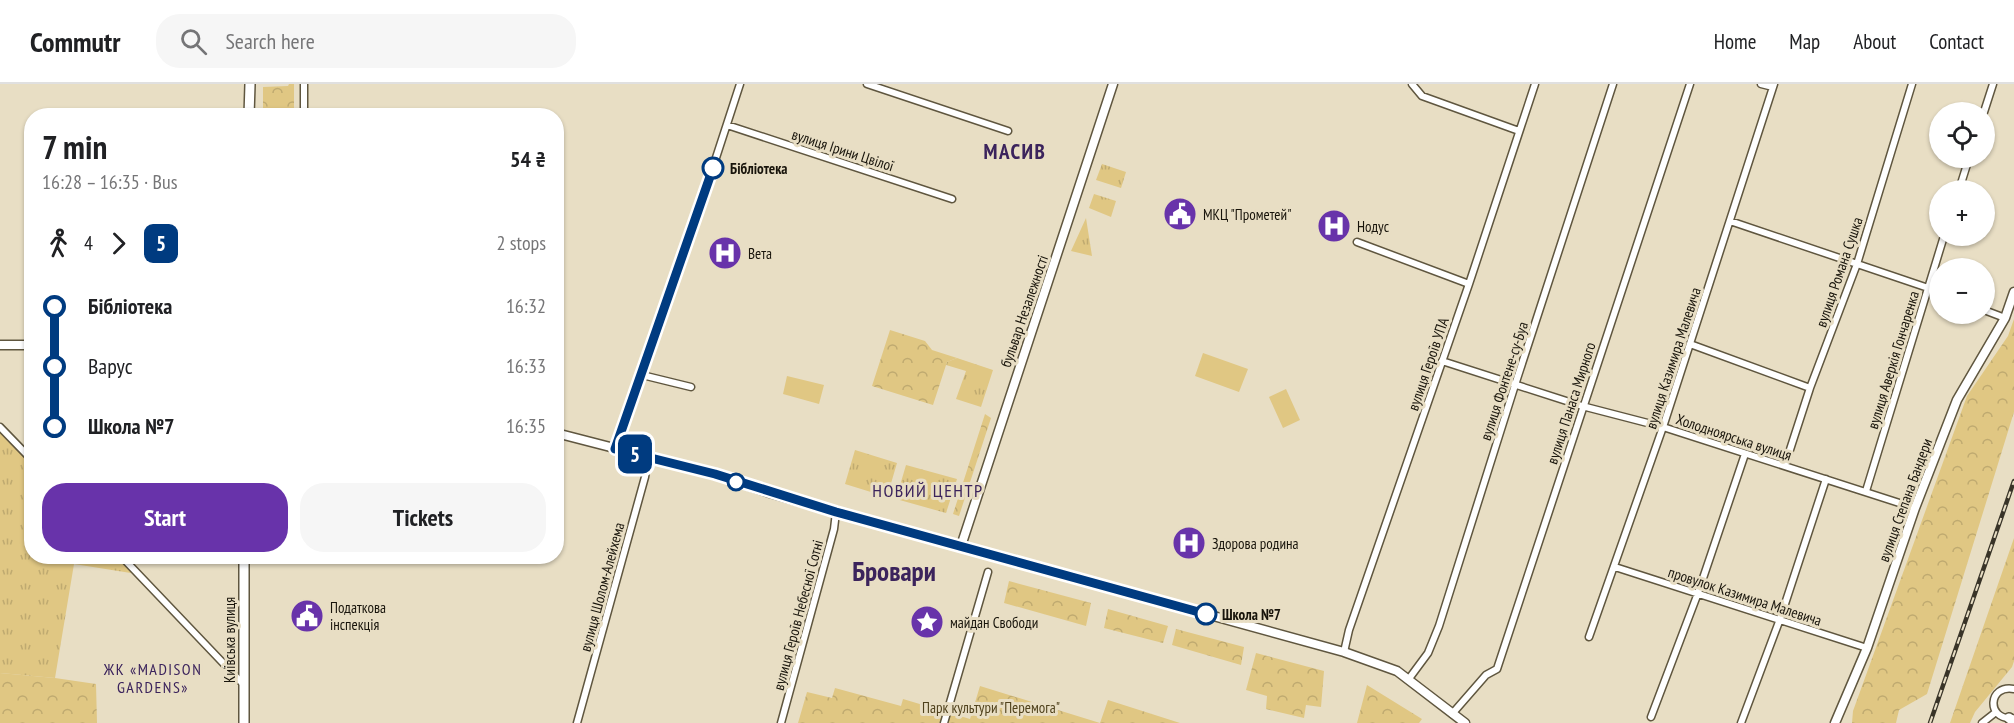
<!DOCTYPE html>
<html lang="en">
<head>
<meta charset="utf-8">
<style>
  body { margin:0; font-family:"PT Sans Narrow",sans-serif; background:#f6f6f6; color:#202124; height:100vh; display:flex; flex-direction:column; font-size:22px; white-space:nowrap }
  * { box-sizing:border-box; margin:0 }
  p { font-size:20px; color:#757577 }
  .icon { flex:none; width:33px; height:33px; fill:none; stroke:currentColor; stroke-width:2; stroke-linecap:round; stroke-linejoin:round }
  .map { position:relative; flex:1; overflow:hidden }
  .panel { position:absolute; left:24px; top:24px; width:540px; height:456px; display:flex; flex-direction:column; background:#fff; border-radius:24px; box-shadow:0 2px 4px #0004 }
  .panel>* { flex:none }
  .badge { padding:0 12px; border-radius:9px; font-size:21px; line-height:39px }
  .fabs { position:absolute; left:1929px; top:18px; display:grid; gap:12px }
  .fabs a { display:grid; place-items:center; width:66px; height:66px; border-radius:50%; background:#fff; box-shadow:0 2px 4px #0004; font-size:30px }
  .map>.badge { position:absolute; translate:-50% -50%; box-shadow:0 0 0 3px #fff }
  .legs { display:flex; align-items:center; gap:9px; height:66px; padding:0 18px; font-size:20px }
  .legs p { margin-inline-start:auto }
  .summary { display:flex; align-items:center; justify-content:space-between; height:102px; padding:0 18px }
  h1 { font-size:33px; font-weight:600; line-height:45px }
  .button { display:flex; gap:12px; margin-top:auto; padding:12px 18px }
  .button a { flex:1; height:69px; border-radius:24px; background:#6833aa; color:#fff; font-size:24px; font-weight:600; line-height:69px; text-align:center }
  .button a+a { background:#f6f6f6; color:#202124 }
  ul { padding:0 18px; list-style:none }
  li { display:flex; align-items:center; gap:21px; height:60px; font-size:22px }
  li i { display:grid; place-items:center; width:9px; height:100%; margin:0 8px; background:currentColor }
  li i::after { content:''; width:15px; height:15px; margin:-8px; border:4px solid; border-radius:50%; background:#fff }
  li p { margin-inline-start:auto }
  li:first-child i { background:linear-gradient(#0000 50%,currentColor 0) }
  li:last-child i { background:linear-gradient(currentColor 50%,#0000 0) }
  header { display:flex; align-items:center; gap:36px; box-sizing:border-box; height:84px; padding:0 30px; background:#fff; border-bottom:2px solid #e0e0e0 }
  header strong { font-size:28px }
  nav { display:flex; gap:33px; margin-inline-start:auto; font-size:21px }
  .search { width:420px; height:54px; background:#f6f6f6; display:flex; align-items:center; gap:15px; box-sizing:border-box; padding:0 21px; border-radius:24px; color:#757577; font-size:22px }
  .map>svg:first-child { display:block }
</style>
</head>
<body>
<header>
<strong>Commutr</strong>
<div class="search"><svg class="icon" aria-label="search" viewBox="0 0 24 24"><circle cx="10" cy="10" r="6"/><path d="M15 15l6 6"/></svg>Search here</div>
<nav><a>Home</a><a>Map</a><a>About</a><a>Contact</a></nav>
</header>
<div class="map">
<svg width="2014" height="639" viewBox="0 0 2014 639">
  <defs>
    <pattern id="grass-tufts" width="24" height="20" patternUnits="userSpaceOnUse" patternTransform="scale(1.5)"><rect width="24" height="20" fill="#e0c783"/><path d="M3 7l-1-3M5 7V3M7 7l1-3M15 17l-1-3M17 17v-4M19 17l1-3" fill="none" stroke="#bfaa70"/></pattern>
    <pattern id="forest-crowns" width="20" height="18" patternUnits="userSpaceOnUse" patternTransform="scale(1.5)"><rect width="20" height="18" fill="#e0c783"/><path d="M2 6a3 3 0 1 1 6 0M12 15a3 3 0 1 1 6 0" fill="none" stroke="#bfaa70"/></pattern>
  </defs>
  <rect width="100%" height="100%" fill="#e8dec4"/>
  <path fill="url(#grass-tufts)" d="M 1102,80 L 1126,88 L 1121,104 L 1096,96 Z
    M 1094,110 L 1116,117 L 1111,133 L 1089,124 Z
    M 1086,134 L 1092,172 L 1071,167 Z
    M 957,274 L 993,286 L 981,323 L 956,315 L 966,287 L 946,281 L 947,278 Z
    M 0,343 L 31,376 L 32,472 L 121,473 L 137,490 L 74,480 L 55,594 L 0,589 Z
    M 855,366 L 897,379 L 887,413 L 845,400 Z
    M 906,381 L 957,395 L 946,429 L 896,415 Z"/>
  <path fill="url(#forest-crowns)" d="M 289,0 L 294,0 L 294,31 L 263,31 L 263,3 L 288,2 Z
    M 2014,235 L 2014,328 L 1927,610 L 1899,626 L 1896,639 L 1852,639 L 1853,627 L 1967,312 L 2008,252 Z
    M 890,246 L 925,257 L 932,266 L 957,274 L 947,278 L 933,321 L 872,302 Z
    M 985,330 L 991,334 L 959,432 L 953,430 Z
    M 2014,454 L 2014,577 L 2012,583 L 1975,628 L 1970,639 L 1950,639 Z
    M 1009,497 L 1091,519 L 1086,542 L 1004,519 Z
    M 1108,525 L 1168,542 L 1163,559 L 1104,544 Z
    M 1176,545 L 1244,563 L 1241,581 L 1172,561 Z
    M 1256,569 L 1324,587 L 1321,623 L 1306,621 L 1304,634 L 1266,625 L 1267,612 L 1246,606 Z
    M 0,589 L 55,594 L 96,600 L 97,639 L 0,639 Z
    M 1367,601 L 1422,635 L 1419,639 L 1357,639 Z
    M 980,602 L 1100,639 L 1108,616 L 1180,639 L 798,639 L 807,608 L 832,614 L 835,604 L 901,622 L 903,615 L 970,635 Z"/>
  <path fill="#e0c783" d="M 1203,269 L 1248,285 L 1239,308 L 1195,292 Z
    M 787,292 L 824,301 L 819,320 L 783,310 Z
    M 1286,305 L 1300,336 L 1283,344 L 1269,313 Z"/>
  <g fill="none" stroke-linecap="round" stroke-linejoin="round">
    <defs>
      <path id="street" d="M 867,0 L 1008,47
        M 1412,0 L 1422,12 L 1519,47
        M 1761,0 L 1773,3
        M 1984,28 L 1993,0
        M 304,32 L 304,0
        M 727,41 L 952,115
        M 1959,106 L 1969,74
        M 1730,137 L 1940,208
        M 1357,158 L 1469,200
        M 1984,226 L 2005,234
        M 1690,260 L 1810,304
        M 1442,277 L 1582,322 L 1663,343 L 1915,424
        M 642,291 L 691,303
        M 0,343 L 32,376
        M 615,365 L 697,132 L 740,0
        M 1785,381 L 1810,304 L 1857,180 L 1912,0
        M 1866,407 L 1944,152
        M 121,472 L 244,601
        M 1615,483 L 1867,564
        M 1589,553 L 1663,343 L 1774,0
        M 1344,568 L 1349,546 L 1469,200 L 1535,0
        M 1408,596 L 1428,569 L 1439,542 L 1515,301 L 1613,0
        M 1452,630 L 1486,591 L 1497,585 L 1690,0
        M 1651,633 L 1698,509 L 1745,370
        M 2012,634 C 1986,636 1988,600 2014,605
        M 577,639 L 645,393 L 648,373
        M 781,639 L 834,445 L 836,428
        M 944,639 L 988,488
        M 1741,639 L 1780,535 L 1826,395
        M 1982,639 L 1996,628"/>
      <path id="secondary" d="M 0,261 L 32,261
        M 556,349 L 715,390 L 770,409 L 836,428 L 1344,568 L 1397,587 L 1465,639
        M 961,462 L 1113,0
        M 1835,639 L 1867,564 L 1915,424 L 1957,316 L 2005,234 L 2014,208"/>
      <path id="primary" d="M 249,32 L 250,0
        M 2009,634 L 2014,638
        M 244,639 L 244,472"/>
    </defs>
    <use href="#street" stroke="#5f563f" stroke-width="9"/>
    <use href="#secondary" stroke="#5f563f" stroke-width="11"/>
    <use href="#primary" stroke="#5f563f" stroke-width="12"/>
    <use href="#street" stroke="#fff" stroke-width="6"/>
    <use href="#secondary" stroke="#fff" stroke-width="8"/>
    <use href="#primary" stroke="#fff" stroke-width="9"/>
    <defs>
      <path id="rail" d="M 1930,639 L 2014,397"/>
    </defs>
    <use href="#rail" stroke="#393428" stroke-width="4.5"/>
    <use href="#rail" stroke="#e8dec4" stroke-width="2" stroke-dasharray="7" stroke-linecap="butt"/>
  </g>
  <g fill="none" stroke-linecap="round" stroke-linejoin="round">
    <defs>
      <path id="line-1" d="M 713,84 L 615,365 L 715,390 L 836,428 L 1206,530"/>
    </defs>
    <use href="#line-1" stroke="#fff" stroke-width="14"/>
    <use href="#line-1" stroke="#003b80" stroke-width="9"/>
  </g>
  <defs>
    <symbol id="civic-disc" viewBox="-11 -11 22 22"><circle r="9.5" fill="#6833aa" stroke="#e8dec4"/><path d="M-.6-6.5H3V-4.5H.6V-3L4-1V1h2V6H-6V1h2V-1L-.6-3ZM-1.2 2.5V6h2.4V2.5Z" fill="#fff"/></symbol>
    <symbol id="hospital-disc" viewBox="-11 -11 22 22"><circle r="9.5" fill="#6833aa" stroke="#e8dec4"/><path d="M-5-5h3v3.5h4V-5h3V5h-3V1.5h-4V5h-3Z" fill="#fff"/></symbol>
    <symbol id="sight-disc" viewBox="-11 -11 22 22"><circle r="9.5" fill="#6833aa" stroke="#e8dec4"/><path d="M0-6L1.8-2.2L6-1.7L2.9 1.2L3.7 5.4L0 3.3L-3.7 5.4L-2.9 1.2L-6-1.7L-1.8-2.2Z" fill="#fff"/></symbol>
  </defs>
  <g fill-rule="evenodd">
    <use href="#civic-disc" x="1161" y="111" width="38" height="38"/>
    <use href="#hospital-disc" x="1315" y="123" width="38" height="38"/>
    <use href="#hospital-disc" x="706" y="150" width="38" height="38"/>
    <use href="#hospital-disc" x="1170" y="440" width="38" height="38"/>
    <use href="#civic-disc" x="288" y="513" width="38" height="38"/>
    <use href="#sight-disc" x="908" y="519" width="38" height="38"/>
  </g>
  <g fill="#fff" stroke="#003b80" stroke-width="3">
    <circle cx="713" cy="84" r="10"/>
    <circle cx="736" cy="398" r="8"/>
    <circle cx="1206" cy="530" r="10"/>
  </g>
  <g text-anchor="middle" dominant-baseline="central" stroke-width="6" stroke-linejoin="round" paint-order="stroke">
    <g font-size="15" fill="#18140b" stroke="#e8dec4">
      <text transform="translate(843 66) rotate(18)">вулиця Ірини Цвілої</text>
      <text transform="translate(1839 188) rotate(-71)">вулиця Романа Сушка</text>
      <text transform="translate(1024 227) rotate(-71)">бульвар Незалежності</text>
      <text transform="translate(1673 274) rotate(-72)">вулиця Казимира Малевича</text>
      <text transform="translate(1893 276) rotate(-73)">вулиця Аверкія Гончаренка</text>
      <text transform="translate(1428 280) rotate(-71)">вулиця Героїв УПА</text>
      <text transform="translate(1504 297) rotate(-72)">вулиця Фонтене-су-Буа</text>
      <text transform="translate(1571 319) rotate(-72)">вулиця Панаса Мирного</text>
      <text transform="translate(1734 353) rotate(18)">Холодноярська вулиця</text>
      <text transform="translate(1905 416) rotate(-70)">вулиця Степана Бандери</text>
      <text transform="translate(602 503) rotate(-75)">вулиця Шолом-Алейхема</text>
      <text transform="translate(1745 512) rotate(18)">провулок Казимира Малевича</text>
      <text transform="translate(798 531) rotate(-75)">вулиця Героїв Небесної Сотні</text>
      <text transform="translate(229 556) rotate(-90)">Київська вулиця</text>
    </g>
    <g font-size="15" font-weight="bold" fill="#18140b" stroke="#e8dec4" text-anchor="start">
      <text x="730" y="84">Бібліотека</text>
      <text x="1222" y="530">Школа №7</text>
    </g>
    <g font-size="15" fill="#18140b" stroke="#e8dec4" text-anchor="start">
      <text x="1203" y="130">МКЦ "Прометей"</text>
      <text x="1357" y="142">Нодус</text>
      <text x="748" y="169">Вета</text>
      <text x="1212" y="459">Здорова родина</text>
      <text x="330" y="523">Податкова<tspan x="330" dy="17">інспекція</tspan></text>
      <text x="950" y="538">майдан Свободи</text>
    </g>
    <g font-size="15" fill="#50421d" stroke="#e8dec4">
      <text x="991" y="623">Парк культури "Перемога"</text>
    </g>
    <g font-size="16" letter-spacing="1.5" fill="#3b235c" stroke="#e8dec4">
      <text x="153" y="585">ЖК «MADISON<tspan x="153" dy="18">GARDENS»</tspan></text>
    </g>
    <g font-size="18" letter-spacing="1.5" fill="#3b235c" stroke="#e8dec4">
      <text x="928" y="406">НОВИЙ ЦЕНТР</text>
    </g>
    <g font-size="21" font-weight="bold" letter-spacing="1.5" fill="#3b235c" stroke="#e8dec4">
      <text x="1015" y="67">МАСИВ</text>
    </g>
    <g font-size="27" font-weight="bold" fill="#3b235c" stroke="#e8dec4">
      <text x="894" y="487">Бровари</text>
    </g>
  </g>
</svg>
<div class="fabs">
<a><svg class="icon" aria-label="locate" viewBox="0 0 24 24"><circle cx="12" cy="12" r="6"/><path d="M12 2v4M12 18v4M2 12h4M18 12h4"/></svg></a>
<a>+</a>
<a>−</a>
</div>
<b class="badge" style="left:635px;top:370px;background:#003b80;color:#fff">5</b>
<section class="panel">
<div class="summary"><div><h1>7 min</h1><p>16:28 – 16:35 · Bus</p></div><b>54 ₴</b></div>
<div class="legs"><svg class="icon" aria-label="walk" viewBox="0 0 24 24"><circle cx="13" cy="4" r="2"/><path d="M13 8l-2 6 4 7M11 14l-3 7M7 12l3-4h3l4 4"/></svg>4<svg class="icon" aria-label="forward" viewBox="0 0 24 24"><path d="M9 5l7 7-7 7"/></svg><b class="badge" style="background:#003b80;color:#fff">5</b><p>2 stops</p></div>
<ul>
<li><i style="color:#003b80"></i><b>Бібліотека</b><p>16:32</p></li>
<li><i style="color:#003b80"></i><span>Варус</span><p>16:33</p></li>
<li><i style="color:#003b80"></i><b>Школа №7</b><p>16:35</p></li>
</ul>
<div class="button"><a>Start</a><a>Tickets</a></div>
</section>
</div>
</body>
</html>
